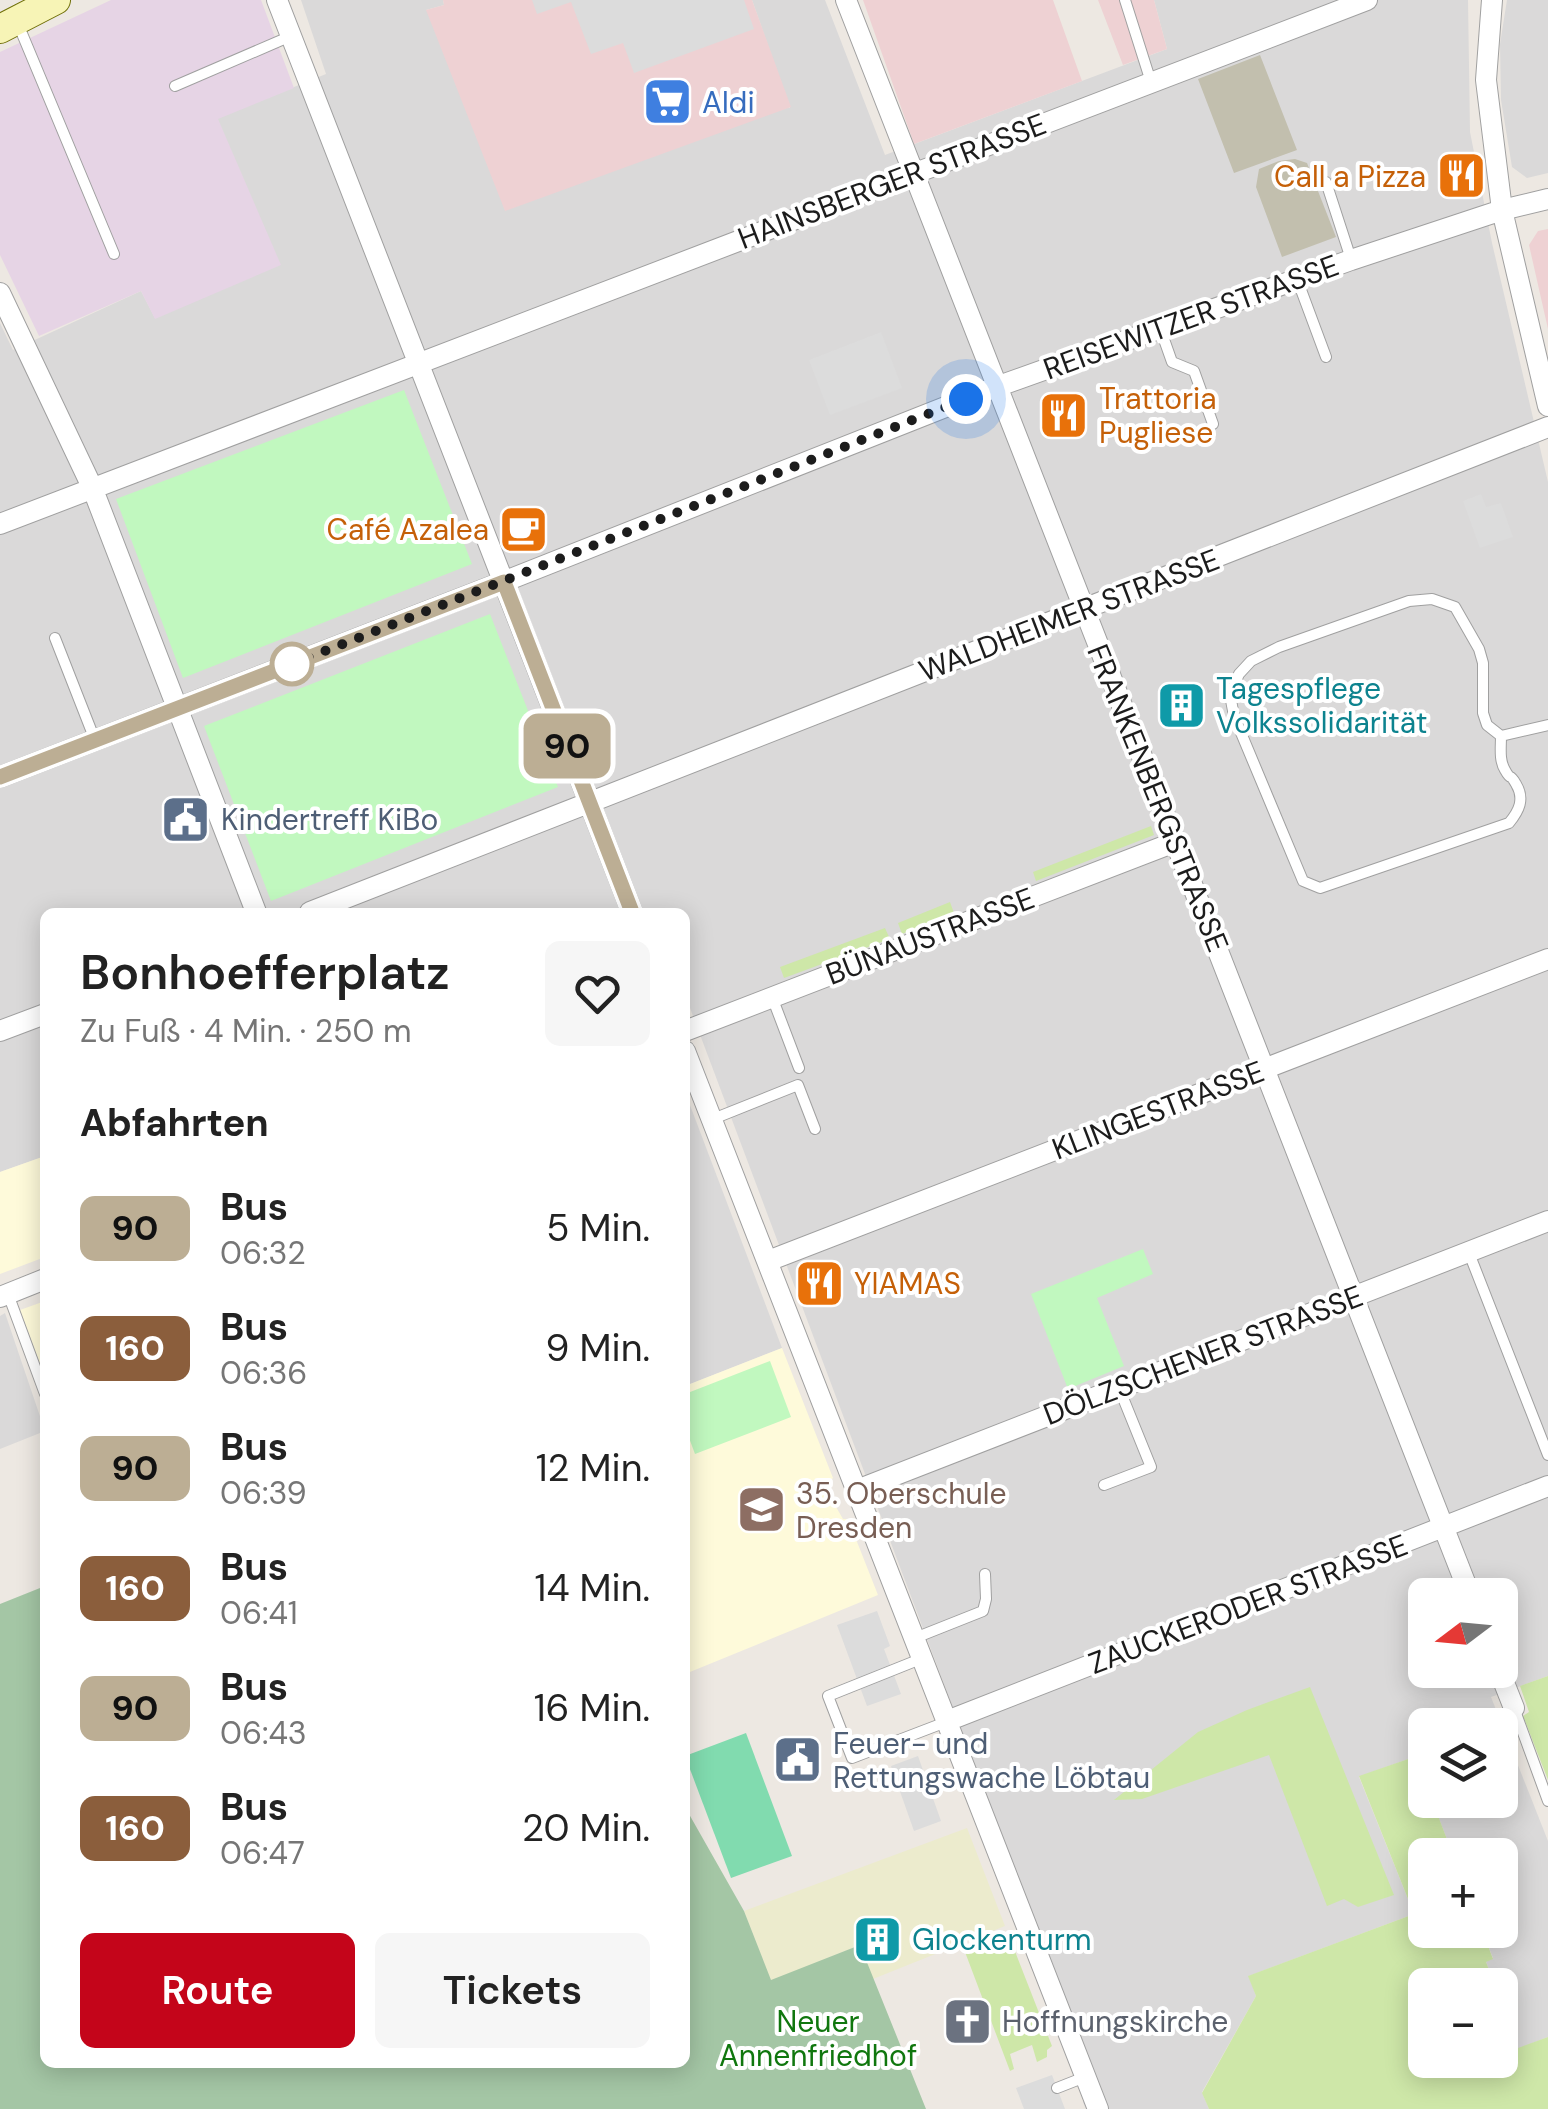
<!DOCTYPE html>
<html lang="de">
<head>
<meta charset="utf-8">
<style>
  body { margin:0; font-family:"DM Sans",sans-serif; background:#f6f6f6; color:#222; height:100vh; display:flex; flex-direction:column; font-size:38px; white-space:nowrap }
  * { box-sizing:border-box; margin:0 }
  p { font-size:32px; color:#767676 }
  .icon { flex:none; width:55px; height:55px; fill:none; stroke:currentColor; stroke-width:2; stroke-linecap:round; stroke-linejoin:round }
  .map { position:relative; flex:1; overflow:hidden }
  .details { position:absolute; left:40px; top:908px; width:650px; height:1160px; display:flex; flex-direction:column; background:#fff; border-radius:15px; box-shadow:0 5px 25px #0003 }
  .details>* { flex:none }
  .badge { padding:0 20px; border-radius:15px; font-size:35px; line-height:65px }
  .needle { width:65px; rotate:254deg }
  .fabs { position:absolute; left:1408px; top:1578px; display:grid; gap:20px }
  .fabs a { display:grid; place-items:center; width:110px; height:110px; border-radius:15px; background:#fff; box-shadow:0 5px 25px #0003; font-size:50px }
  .you { position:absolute; width:50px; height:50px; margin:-25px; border:8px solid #fff; border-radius:50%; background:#1a73e8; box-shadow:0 0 0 15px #1a73e833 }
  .map>.badge { position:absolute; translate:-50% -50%; box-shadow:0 0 0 5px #fff }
  h2 { padding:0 40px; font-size:38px; line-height:90px }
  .round { display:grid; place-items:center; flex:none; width:105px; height:105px; border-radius:15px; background:#f6f6f6 }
  .headline { display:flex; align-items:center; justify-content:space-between; height:170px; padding:0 40px }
  h1 { font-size:48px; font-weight:600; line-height:75px }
  .button { display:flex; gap:20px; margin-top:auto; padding:20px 40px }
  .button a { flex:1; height:115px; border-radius:15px; background:#c4051a; color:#fff; font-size:40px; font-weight:600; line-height:115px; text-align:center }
  .button a+a { background:#f6f6f6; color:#222 }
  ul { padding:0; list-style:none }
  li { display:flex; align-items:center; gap:30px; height:120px; padding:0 40px }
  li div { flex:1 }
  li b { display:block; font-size:38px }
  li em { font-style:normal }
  li .badge { min-width:110px; font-weight:700; text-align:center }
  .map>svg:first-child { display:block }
</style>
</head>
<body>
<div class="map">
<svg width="1548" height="2109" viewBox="0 0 1548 2109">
  <rect width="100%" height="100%" fill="#ede8e2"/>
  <path fill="#dad9d9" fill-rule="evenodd" d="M 301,0 L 443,0 L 444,5 L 426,10 L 790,108 L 752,0 L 825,0 L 885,155 L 1167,49 L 1154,0 L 1468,0 L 1470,132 L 1492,243 L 1548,482 L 1548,1676 L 1491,1697 L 1548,1841 L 1548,2037 L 1518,2049 L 1500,1999 L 1500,1985 L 1495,1985 L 1486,1962 L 1493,1958 L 1482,1930 L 1500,1930 L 1500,1855 L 1453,1855 L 1432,1800 L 1500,1800 L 1500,1725 L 1425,1725 L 1425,1782 L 1411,1758 L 1359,1777 L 1414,1914 L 1249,1976 L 1256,1996 L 1202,2092 L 1209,2109 L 1086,2109 L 1083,2102 L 1091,2083 L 1010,1860 L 690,1008 L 685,1009 L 685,912 L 45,912 L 45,1156 L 0,1172 L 0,323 L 13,350 L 141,291 L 155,318 L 218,118 L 326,74 ZM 1425,1595 L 1500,1595 L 1500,1670 L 1425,1670 Z
    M 1507,0 L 1548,0 L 1548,173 L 1527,178 L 1512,167 L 1501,100 L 1500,44 Z
    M 685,1092 L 782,1348 L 685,1386 Z
    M 5,1313 L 45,1431 L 0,1449 L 0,1316 Z"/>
  <path fill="#eed1d3" d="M 443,0 L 752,0 L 791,107 L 505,211 L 426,10 L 444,5 Z
    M 863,0 L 1053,0 L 1082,81 L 914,144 Z
    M 1098,0 L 1154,0 L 1167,49 L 1123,65 Z
    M 1548,229 L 1548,329 L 1529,245 L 1538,231 Z"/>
  <path fill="#e6d4e5" d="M 111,0 L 261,0 L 294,88 L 218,119 L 281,265 L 155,319 L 141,291 L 39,336 L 0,255 L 0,52 Z"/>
  <path fill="#fefada" d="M 45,1156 L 45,1257 L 0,1274 L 0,1172 Z
    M 45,1301 L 45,1377 L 20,1310 Z
    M 782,1348 L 833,1478 L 828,1483 L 832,1500 L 843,1519 L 848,1519 L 878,1595 L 685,1674 L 685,1386 Z"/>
  <path fill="#c2bfae" d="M 1260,55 L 1297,150 L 1234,173 L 1198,79 Z
    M 1295,159 L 1307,163 L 1336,237 L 1282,257 L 1256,187 L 1259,169 L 1279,161 Z"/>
  <path fill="#ecebcd" d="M 967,1828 L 1005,1926 L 873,1979 L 860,1945 L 771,1981 L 744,1911 Z"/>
  <path fill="#cee7a8" d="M 1151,826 L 1154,835 L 1036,881 L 1033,872 Z
    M 950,902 L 954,913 L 902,934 L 898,923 Z
    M 885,928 L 890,939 L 784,978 L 780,967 Z
    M 1548,1676 L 1548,1780 L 1523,1716 L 1529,1712 L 1520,1686 Z
    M 1310,1687 L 1394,1895 L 1358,1907 L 1344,1899 L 1327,1906 L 1269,1755 L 1142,1799 L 1114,1800 L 1198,1732 L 1247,1710 Z
    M 1411,1758 L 1425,1782 L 1425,1800 L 1432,1800 L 1453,1855 L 1425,1855 L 1425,1930 L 1482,1930 L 1493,1959 L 1486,1962 L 1495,1985 L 1425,1985 L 1425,2060 L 1500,2060 L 1500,1999 L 1518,2048 L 1548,2037 L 1548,2109 L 1209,2109 L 1202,2093 L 1256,1996 L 1248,1976 L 1414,1914 L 1359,1776 Z
    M 1009,1936 L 1052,2046 L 1047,2050 L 1047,2057 L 1037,2062 L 1032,2045 L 1010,2054 L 1014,2069 L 1010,2071 L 965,1952 Z"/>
  <path fill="#a4c6a5" d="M 45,1586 L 45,2062 L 685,2062 L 685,1807 L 744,1911 L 771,1980 L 860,1945 L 926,2109 L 0,2109 L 0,1604 Z"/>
  <path fill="#c1f8bf" d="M 404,390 L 472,564 L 183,678 L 116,499 Z
    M 490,614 L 558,787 L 271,901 L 204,726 Z
    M 1143,1249 L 1153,1274 L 1097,1298 L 1124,1366 L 1068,1389 L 1031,1294 Z
    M 770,1361 L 791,1417 L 695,1454 L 685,1427 L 685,1394 Z"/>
  <path fill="#81dbaf" d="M 746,1733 L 792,1856 L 731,1878 L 685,1756 Z"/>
  <path fill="#dcdcdc" d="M 532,0 L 744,0 L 754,29 L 634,73 L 623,43 L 591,54 L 571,2 L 537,14 Z
    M 881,332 L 902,388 L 830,415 L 809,360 Z
    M 1481,494 L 1486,507 L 1501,503 L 1513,537 L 1480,548 L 1463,501 Z
    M 877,1611 L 890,1646 L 884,1649 L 901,1694 L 867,1706 L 837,1625 Z
    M 918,1756 L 941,1821 L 914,1831 L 891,1766 Z
    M 1052,2075 L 1065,2109 L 1024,2109 L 1016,2088 Z"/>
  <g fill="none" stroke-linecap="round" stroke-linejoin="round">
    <defs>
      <path id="lane" d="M 1125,0 L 1151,82
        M 18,24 L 114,254
        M 175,86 L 291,36
        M 1326,182 L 1351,259
        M 1297,279 L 1326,357
        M 1160,328 L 1172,362 L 1194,371 L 1213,424
        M 1432,599 L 1455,607 L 1479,649 L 1483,663 L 1483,713 L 1487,725 L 1501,736 C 1501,748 1499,760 1505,770 C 1512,783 1509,771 1516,784 C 1525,799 1519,811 1509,823 L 1320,888 L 1303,881 L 1234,716 L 1230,695 L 1239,674 L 1251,661 L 1279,647 L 1409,601 Z
        M 55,638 L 95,740
        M 1501,736 L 1548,725
        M 772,997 L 799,1068
        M 713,1119 L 798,1085 L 815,1129
        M 1469,1253 L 1548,1455
        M 8,1294 L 45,1394
        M 1104,1485 L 1151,1467 L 1119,1388
        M 915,1638 L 983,1611 L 986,1599 L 985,1574
        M 923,1658 L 828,1696 L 852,1758 L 946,1722
        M 1514,1708 L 1548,1801
        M 1057,2088 L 1085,2077"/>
      <path id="street" d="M 277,0 L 632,912
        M 846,0 L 1470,1595
        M 1492,0 L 1486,80 L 1502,210 L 1548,406
        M 0,293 L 92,487 L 256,912
        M 0,524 L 1367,0
        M 0,777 L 503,582 L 996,387 L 1351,260 L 1502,210 L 1548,199
        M 310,912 L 1548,427
        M 0,1031 L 45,1014
        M 685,1031 L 1175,842
        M 685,1051 L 1098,2109
        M 768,1261 L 1548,959
        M 0,1297 L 45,1279
        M 857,1490 L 1548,1221
        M 1499,1670 L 1514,1708
        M 947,1721 L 1548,1486"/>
      <path id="secondary" d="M 0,29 L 56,0"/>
    </defs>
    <use href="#lane" stroke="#a0a0a0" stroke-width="12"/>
    <use href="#street" stroke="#a0a0a0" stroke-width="22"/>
    <use href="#secondary" stroke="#6f6f07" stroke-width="30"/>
    <use href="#lane" stroke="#fff" stroke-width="10"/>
    <use href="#street" stroke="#fff" stroke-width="20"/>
    <use href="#secondary" stroke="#f7f4b6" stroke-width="28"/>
  </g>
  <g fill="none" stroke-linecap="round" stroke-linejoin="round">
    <defs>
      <path id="line" d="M 0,777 L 504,582 L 632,912"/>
    </defs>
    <use href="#line" stroke="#fff" stroke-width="22"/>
    <use href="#line" stroke="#bcae94" stroke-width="15"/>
    <path stroke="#1c1c1c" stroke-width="10" stroke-dasharray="0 18" d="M 292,664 L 966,399"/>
  </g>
  <defs>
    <symbol id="supermarket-square" viewBox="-11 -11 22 22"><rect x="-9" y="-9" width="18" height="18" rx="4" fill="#3f7fe0" stroke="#fff"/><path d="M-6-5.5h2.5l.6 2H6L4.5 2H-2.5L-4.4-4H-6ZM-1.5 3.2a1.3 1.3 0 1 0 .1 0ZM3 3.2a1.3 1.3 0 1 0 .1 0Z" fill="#fff"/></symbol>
    <symbol id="restaurant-square" viewBox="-11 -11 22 22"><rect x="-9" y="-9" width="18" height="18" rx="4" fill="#e8710a" stroke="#fff"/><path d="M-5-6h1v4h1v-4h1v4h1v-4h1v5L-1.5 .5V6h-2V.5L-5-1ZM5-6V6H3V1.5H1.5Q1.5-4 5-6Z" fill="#fff"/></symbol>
    <symbol id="cafe-square" viewBox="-11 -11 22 22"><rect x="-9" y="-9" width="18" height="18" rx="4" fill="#e8710a" stroke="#fff"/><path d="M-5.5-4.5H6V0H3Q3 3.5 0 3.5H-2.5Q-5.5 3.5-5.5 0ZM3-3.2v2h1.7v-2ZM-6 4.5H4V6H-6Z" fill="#fff"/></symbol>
    <symbol id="building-square" viewBox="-11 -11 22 22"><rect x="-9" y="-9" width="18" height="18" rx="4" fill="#0f9aa8" stroke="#fff"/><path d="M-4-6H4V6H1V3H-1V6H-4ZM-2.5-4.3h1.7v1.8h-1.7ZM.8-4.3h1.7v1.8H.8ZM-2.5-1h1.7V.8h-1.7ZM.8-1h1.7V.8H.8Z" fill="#fff"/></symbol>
    <symbol id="civic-square" viewBox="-11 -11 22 22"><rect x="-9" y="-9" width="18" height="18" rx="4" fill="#5c6f8a" stroke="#fff"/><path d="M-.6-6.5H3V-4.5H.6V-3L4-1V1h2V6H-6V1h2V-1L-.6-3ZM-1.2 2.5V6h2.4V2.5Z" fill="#fff"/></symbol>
    <symbol id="school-square" viewBox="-11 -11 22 22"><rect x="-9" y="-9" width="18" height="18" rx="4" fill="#8d6e63" stroke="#fff"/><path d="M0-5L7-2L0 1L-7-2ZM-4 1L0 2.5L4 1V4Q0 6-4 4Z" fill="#fff"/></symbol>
    <symbol id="church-square" viewBox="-11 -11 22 22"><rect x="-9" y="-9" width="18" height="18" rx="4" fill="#6b7280" stroke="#fff"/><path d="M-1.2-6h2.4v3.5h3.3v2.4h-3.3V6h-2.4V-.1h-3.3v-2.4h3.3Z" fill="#fff"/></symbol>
  </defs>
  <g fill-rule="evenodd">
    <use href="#supermarket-square" x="640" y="74" width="55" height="55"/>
    <use href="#restaurant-square" x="1434" y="148" width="55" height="55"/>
    <use href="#restaurant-square" x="1036" y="388" width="55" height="55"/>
    <use href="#cafe-square" x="496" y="502" width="55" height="55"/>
    <use href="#building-square" x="1154" y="678" width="55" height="55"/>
    <use href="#civic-square" x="158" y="792" width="55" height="55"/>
    <use href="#restaurant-square" x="792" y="1256" width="55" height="55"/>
    <use href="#school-square" x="734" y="1482" width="55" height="55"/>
    <use href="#civic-square" x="770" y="1732" width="55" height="55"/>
    <use href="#building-square" x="850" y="1912" width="55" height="55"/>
    <use href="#church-square" x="940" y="1994" width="55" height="55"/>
  </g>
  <circle fill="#fff" stroke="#bcae94" stroke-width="5" cx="292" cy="664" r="20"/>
  <g text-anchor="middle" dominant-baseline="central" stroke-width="8" stroke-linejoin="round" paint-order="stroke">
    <g font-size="30" fill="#366cbe" stroke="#fff" text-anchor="start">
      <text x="702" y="102">Aldi</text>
    </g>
    <g font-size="30" fill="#c56008" stroke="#fff" text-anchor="end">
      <text x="1426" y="176">Call a Pizza</text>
      <text x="1099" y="398" text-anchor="start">Trattoria<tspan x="1099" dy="34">Pugliese</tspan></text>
      <text x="489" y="529">Café Azalea</text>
      <text x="854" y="1283" text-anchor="start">YIAMAS</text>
    </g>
    <g font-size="30" fill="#1c1c1c" stroke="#fff">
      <text transform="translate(892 181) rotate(-21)">HAINSBERGER STRASSE</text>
      <text transform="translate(1191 317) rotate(-20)">REISEWITZER STRASSE</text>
      <text transform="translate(1069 615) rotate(-21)">WALDHEIMER STRASSE</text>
      <text transform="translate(1158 798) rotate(68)">FRANKENBERGSTRASSE</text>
      <text transform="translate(930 936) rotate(-21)">BÜNAUSTRASSE</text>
      <text transform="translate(1158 1110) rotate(-21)">KLINGESTRASSE</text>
      <text transform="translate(1203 1355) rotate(-21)">DÖLZSCHENER STRASSE</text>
      <text transform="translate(1248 1604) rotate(-21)">ZAUCKERODER STRASSE</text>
    </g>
    <g font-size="30" fill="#0d838f" stroke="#fff" text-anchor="start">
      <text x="1216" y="688">Tagespflege<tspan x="1216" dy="34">Volkssolidarität</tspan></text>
      <text x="912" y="1939">Glockenturm</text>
    </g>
    <g font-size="30" fill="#4e5e75" stroke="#fff" text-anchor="start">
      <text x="221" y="819">Kindertreff KiBo</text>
      <text x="833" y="1743">Feuer- und<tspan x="833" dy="34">Rettungswache Löbtau</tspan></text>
    </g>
    <g font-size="30" fill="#785e54" stroke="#fff" text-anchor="start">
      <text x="796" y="1493">35. Oberschule<tspan x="796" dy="34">Dresden</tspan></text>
    </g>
    <g font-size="30" fill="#10770e" stroke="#fff">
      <text x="818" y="2021">Neuer<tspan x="818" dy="34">Annenfriedhof</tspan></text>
    </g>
    <g font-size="30" fill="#5b616d" stroke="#fff" text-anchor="start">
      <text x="1002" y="2021">Hoffnungskirche</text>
    </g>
  </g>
</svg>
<div class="fabs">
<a><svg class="needle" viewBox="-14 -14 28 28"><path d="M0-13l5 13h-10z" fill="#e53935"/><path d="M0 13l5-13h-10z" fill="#767676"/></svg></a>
<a><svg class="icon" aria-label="layers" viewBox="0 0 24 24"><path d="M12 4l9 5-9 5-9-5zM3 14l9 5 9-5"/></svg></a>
<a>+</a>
<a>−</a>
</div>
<div class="you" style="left:966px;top:399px"></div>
<b class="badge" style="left:567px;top:746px;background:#bcae94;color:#111">90</b>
<section class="details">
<div class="headline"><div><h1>Bonhoefferplatz</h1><p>Zu Fuß · 4 Min. · 250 m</p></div><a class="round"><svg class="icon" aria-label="heart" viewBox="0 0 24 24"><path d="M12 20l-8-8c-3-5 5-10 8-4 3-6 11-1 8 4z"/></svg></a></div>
<h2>Abfahrten</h2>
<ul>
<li><span class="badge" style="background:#bcae94;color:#111">90</span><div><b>Bus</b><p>06:32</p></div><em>5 Min.</em></li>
<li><span class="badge" style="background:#8b5e3c;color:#fff">160</span><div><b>Bus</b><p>06:36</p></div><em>9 Min.</em></li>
<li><span class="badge" style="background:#bcae94;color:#111">90</span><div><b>Bus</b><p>06:39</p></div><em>12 Min.</em></li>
<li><span class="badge" style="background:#8b5e3c;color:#fff">160</span><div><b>Bus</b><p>06:41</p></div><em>14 Min.</em></li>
<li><span class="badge" style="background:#bcae94;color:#111">90</span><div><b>Bus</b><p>06:43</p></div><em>16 Min.</em></li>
<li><span class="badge" style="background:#8b5e3c;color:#fff">160</span><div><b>Bus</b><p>06:47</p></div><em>20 Min.</em></li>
</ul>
<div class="button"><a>Route</a><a>Tickets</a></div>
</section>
</div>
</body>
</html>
